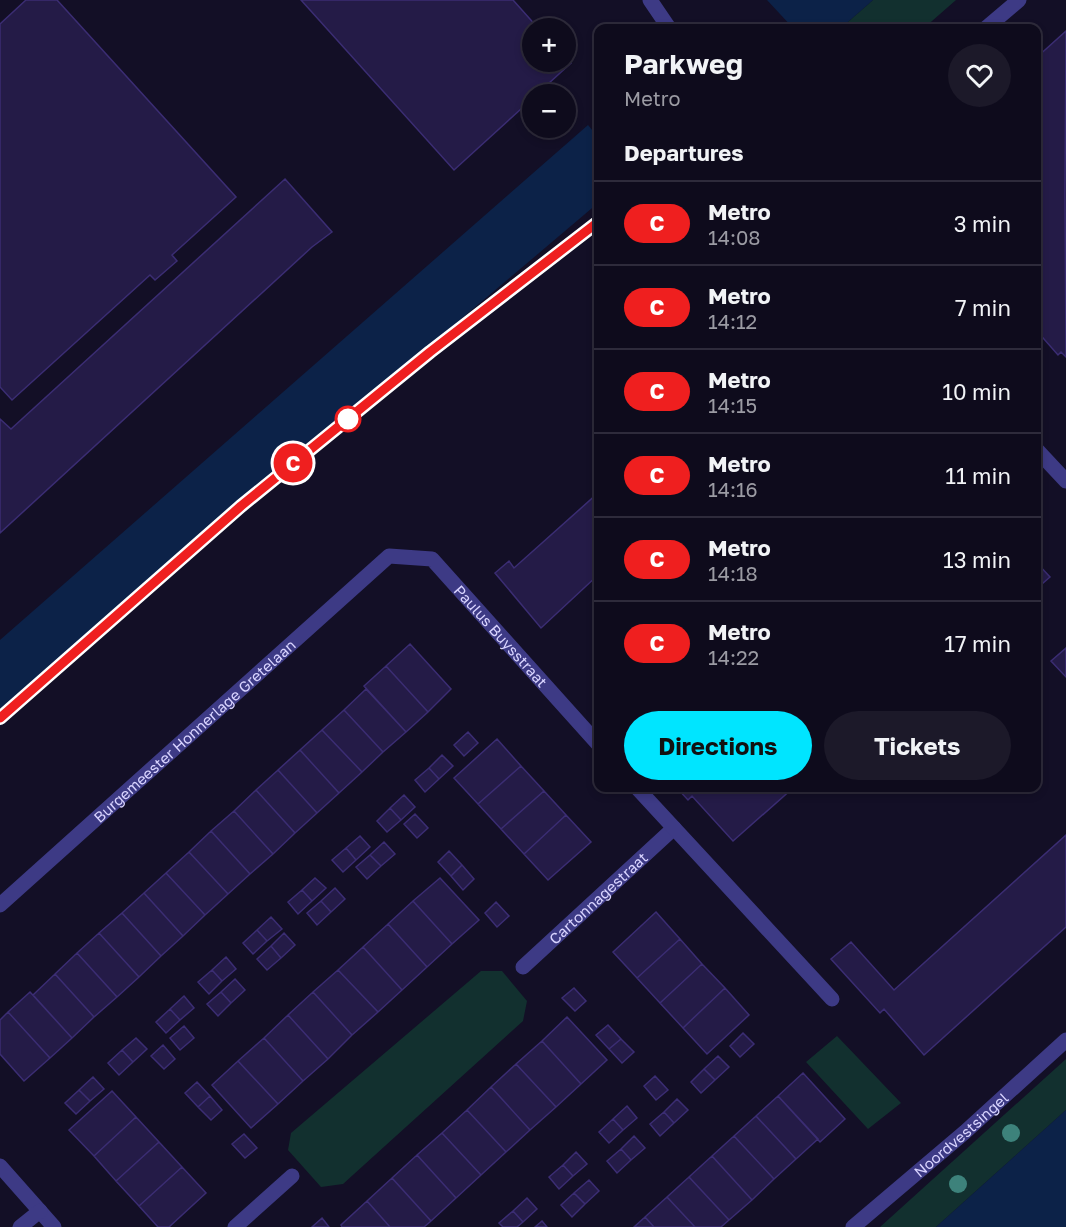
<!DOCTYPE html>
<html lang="en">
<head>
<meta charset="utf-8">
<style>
  body { margin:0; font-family:"Golos Text",sans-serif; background:#1c1929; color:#f1f3f6; height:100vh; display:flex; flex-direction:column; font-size:22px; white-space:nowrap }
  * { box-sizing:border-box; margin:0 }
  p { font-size:20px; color:#9b9ba3 }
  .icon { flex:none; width:33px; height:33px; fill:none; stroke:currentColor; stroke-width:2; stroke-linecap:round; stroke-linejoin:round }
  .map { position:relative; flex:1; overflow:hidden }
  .details { position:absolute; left:594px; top:24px; width:447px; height:768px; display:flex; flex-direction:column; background:#0e0b1c; border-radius:12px; box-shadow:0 3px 9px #0003,0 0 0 2px #2e2b3b }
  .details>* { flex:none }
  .badge { padding:0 12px; border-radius:20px; font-size:21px; line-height:39px }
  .controls { position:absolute; left:522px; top:18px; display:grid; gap:12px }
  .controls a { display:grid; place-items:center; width:54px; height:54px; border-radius:50%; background:#0e0b1c; box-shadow:0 3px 9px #0003,0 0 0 2px #2e2b3b; font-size:30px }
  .map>.badge { position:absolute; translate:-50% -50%; box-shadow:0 0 0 3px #fff }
  h2 { padding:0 30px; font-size:22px; line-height:54px }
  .round { display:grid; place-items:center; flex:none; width:63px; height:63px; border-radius:32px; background:#1c1929 }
  .headline { display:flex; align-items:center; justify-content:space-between; height:102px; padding:0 30px }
  h1 { font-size:28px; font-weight:700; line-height:45px }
  .primary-button { display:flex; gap:12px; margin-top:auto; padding:12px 30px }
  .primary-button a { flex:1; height:69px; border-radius:36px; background:#00e5ff; color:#111; font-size:24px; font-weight:700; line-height:69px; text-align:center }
  .primary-button a+a { background:#1c1929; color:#f1f3f6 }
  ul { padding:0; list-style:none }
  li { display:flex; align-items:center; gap:18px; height:84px; padding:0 30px; border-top:2px solid #2e2b3b }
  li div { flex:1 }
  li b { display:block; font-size:22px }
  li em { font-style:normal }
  li .badge { min-width:66px; font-weight:700; text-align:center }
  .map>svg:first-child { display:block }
</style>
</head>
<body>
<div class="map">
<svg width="1066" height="1227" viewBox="0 0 1066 1227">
  <rect width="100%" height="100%" fill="#130f26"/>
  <path fill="#12302f" d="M 873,0 L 956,0 L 924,28 L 841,28 Z
    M 481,971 L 502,971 L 527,1001 L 523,1021 L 343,1184 L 321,1187 L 288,1150 L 291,1133 Z
    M 837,1036 L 901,1103 L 868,1129 L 806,1062 Z
    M 1066,1059 L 1066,1110 L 936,1227 L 880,1227 Z"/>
  <path fill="#0c2248" d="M 767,0 L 873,0 L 841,28 L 793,28 Z
    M 588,125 L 598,137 L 598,203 L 302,454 L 0,726 L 0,640 Z
    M 1066,1110 L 1066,1227 L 936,1227 Z"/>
  <path fill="#241b47" stroke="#3b2d73" stroke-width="1.5" d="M 26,0 L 57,0 L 236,197 L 172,255 L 177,261 L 155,280 L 150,275 L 12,400 L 0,387 L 0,24 Z
    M 301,0 L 513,0 L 538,28 L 532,28 L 532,62 L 566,62 L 566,59 L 571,63 L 537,94 L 532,94 L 532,99 L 454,170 Z
    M 1066,31 L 1065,194 L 1066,357 L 1061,352 L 1058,355 L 1036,330 L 1036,58 Z
    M 285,179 L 332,232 L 312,247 L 0,533 L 0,419 L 11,429 Z
    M 598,493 L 598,575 L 541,628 L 495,573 L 509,561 L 514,568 Z
    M 1036,562 L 1050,577 L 1036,589 Z
    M 410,644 L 451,689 L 428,712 L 386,666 Z
    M 1066,648 L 1066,677 L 1051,661 Z
    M 386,666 L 428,712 L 406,732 L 364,686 Z
    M 366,689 L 406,732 L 383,752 L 344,710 Z
    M 344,710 L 383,752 L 362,772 L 322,730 Z
    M 322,730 L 362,772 L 339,793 L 300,750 Z
    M 468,732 L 478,743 L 464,756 L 454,745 Z
    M 497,739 L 521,766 L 478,804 L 454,778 Z
    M 300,750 L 339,793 L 317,813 L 278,770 Z
    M 442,755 L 453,766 L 439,779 L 429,768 Z
    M 521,766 L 544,791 L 501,829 L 478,804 Z
    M 429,768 L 439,779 L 425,792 L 415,780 Z
    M 278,770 L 317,813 L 295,833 L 256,790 Z
    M 677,788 L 793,788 L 733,841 L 692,796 L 688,800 Z
    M 256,790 L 295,833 L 273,854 L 234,811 Z
    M 544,791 L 566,815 L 524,854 L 501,829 Z
    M 404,795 L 415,807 L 401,820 L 390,808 Z
    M 390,808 L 401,820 L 387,832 L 377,821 Z
    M 234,811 L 273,854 L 250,874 L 211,831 Z
    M 415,814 L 428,828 L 417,838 L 404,824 Z
    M 566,815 L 591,842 L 548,880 L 524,854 Z
    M 211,831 L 250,874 L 228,894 L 189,852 Z
    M 1066,835 L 1066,927 L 924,1055 L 884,1009 L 880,1013 L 831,959 L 851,942 L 894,990 Z
    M 360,836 L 370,847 L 356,860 L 346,848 Z
    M 384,842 L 395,854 L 381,866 L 370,855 Z
    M 346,848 L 356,860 L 343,872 L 332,860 Z
    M 449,851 L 462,865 L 451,876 L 438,862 Z
    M 189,852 L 228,894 L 205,915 L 166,873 Z
    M 370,855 L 381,866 L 367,879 L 356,867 Z
    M 462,865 L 474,879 L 463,890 L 451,876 Z
    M 166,873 L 205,915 L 183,936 L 144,893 Z
    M 315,878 L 326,888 L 312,901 L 302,890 Z
    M 440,878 L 479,920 L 452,944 L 413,901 Z
    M 335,888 L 345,899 L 331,912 L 321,901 Z
    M 302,890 L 312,901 L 298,914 L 288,902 Z
    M 144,893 L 183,936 L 161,956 L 122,913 Z
    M 321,901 L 331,912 L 317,925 L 307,913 Z
    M 413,901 L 452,944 L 427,967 L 388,924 Z
    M 496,902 L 509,916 L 497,927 L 485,913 Z
    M 656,912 L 680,939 L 637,978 L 613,952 Z
    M 122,913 L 161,956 L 139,977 L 99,933 Z
    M 271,917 L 282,929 L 267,941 L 257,930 Z
    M 388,924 L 427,967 L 402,990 L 363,947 Z
    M 257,930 L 267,941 L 253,954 L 243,943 Z
    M 99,933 L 139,977 L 117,997 L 77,953 Z
    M 284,933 L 295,945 L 281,958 L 271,946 Z
    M 680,939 L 702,964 L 660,1003 L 637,978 Z
    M 271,946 L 281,958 L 267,970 L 257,959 Z
    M 363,947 L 402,990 L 378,1012 L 338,970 Z
    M 77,953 L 117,997 L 94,1017 L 55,974 Z
    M 226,957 L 236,969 L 222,981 L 212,970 Z
    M 702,964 L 725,988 L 683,1028 L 660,1003 Z
    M 212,970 L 222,981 L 209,994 L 198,982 Z
    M 338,970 L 378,1012 L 352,1035 L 313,992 Z
    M 55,974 L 94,1017 L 72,1038 L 33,995 Z
    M 235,979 L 245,990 L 231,1003 L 221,992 Z
    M 574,988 L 586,1001 L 575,1011 L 562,998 Z
    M 725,988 L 749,1015 L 707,1054 L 683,1028 Z
    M 30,992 L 72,1038 L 50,1058 L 8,1012 Z
    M 221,992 L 231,1003 L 218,1016 L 207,1004 Z
    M 313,992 L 352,1035 L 328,1059 L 288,1015 Z
    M 184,996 L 194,1008 L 180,1020 L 170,1009 Z
    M 170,1009 L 180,1020 L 166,1033 L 156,1022 Z
    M 8,1012 L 50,1058 L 24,1081 L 0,1054 L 0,1020 Z
    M 288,1015 L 328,1059 L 303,1081 L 264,1038 Z
    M 567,1017 L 607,1060 L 581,1084 L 542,1041 Z
    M 608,1025 L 621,1039 L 609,1049 L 596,1035 Z
    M 184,1026 L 194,1038 L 180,1050 L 170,1038 Z
    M 743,1033 L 754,1044 L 740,1057 L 730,1046 Z
    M 136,1038 L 147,1049 L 133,1062 L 122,1050 Z
    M 264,1038 L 303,1081 L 278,1104 L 238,1061 Z
    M 621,1039 L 634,1052 L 622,1063 L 609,1049 Z
    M 542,1041 L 581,1084 L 556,1107 L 516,1064 Z
    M 163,1045 L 175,1059 L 164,1069 L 151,1056 Z
    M 122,1050 L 133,1062 L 119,1075 L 108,1063 Z
    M 718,1056 L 729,1067 L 715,1080 L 704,1069 Z
    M 238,1061 L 278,1104 L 251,1128 L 212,1085 Z
    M 516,1064 L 556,1107 L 530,1130 L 491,1087 Z
    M 704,1069 L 715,1080 L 701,1093 L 691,1082 Z
    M 803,1073 L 845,1119 L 820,1142 L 778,1096 Z
    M 655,1076 L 668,1090 L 656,1100 L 644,1086 Z
    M 93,1077 L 104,1089 L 90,1101 L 79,1090 Z
    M 197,1082 L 210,1096 L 198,1107 L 185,1093 Z
    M 491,1087 L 530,1130 L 506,1152 L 467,1110 Z
    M 79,1090 L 90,1101 L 76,1114 L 65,1103 Z
    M 112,1091 L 136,1117 L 94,1156 L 69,1130 Z
    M 210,1096 L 222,1110 L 211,1120 L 198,1107 Z
    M 778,1096 L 818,1139 L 796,1159 L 756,1116 Z
    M 677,1099 L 688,1110 L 674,1123 L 664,1112 Z
    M 627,1106 L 637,1118 L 623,1130 L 613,1119 Z
    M 467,1110 L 506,1152 L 481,1175 L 442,1133 Z
    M 664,1112 L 674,1123 L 660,1136 L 650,1124 Z
    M 756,1116 L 796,1159 L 774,1179 L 734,1136 Z
    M 136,1117 L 159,1142 L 116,1181 L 94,1156 Z
    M 613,1119 L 623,1130 L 609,1143 L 599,1132 Z
    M 442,1133 L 481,1175 L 456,1198 L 417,1155 Z
    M 244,1134 L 257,1148 L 245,1158 L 232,1144 Z
    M 634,1136 L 645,1148 L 631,1160 L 621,1149 Z
    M 734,1136 L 774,1179 L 752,1200 L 712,1156 Z
    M 159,1142 L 182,1167 L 139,1206 L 116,1181 Z
    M 621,1149 L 631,1160 L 617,1173 L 607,1161 Z
    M 576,1152 L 587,1164 L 573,1176 L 563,1165 Z
    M 417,1155 L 456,1198 L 431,1221 L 392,1178 Z
    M 712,1156 L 752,1200 L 729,1220 L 689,1177 Z
    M 563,1165 L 573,1176 L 559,1189 L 549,1177 Z
    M 182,1167 L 206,1193 L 169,1227 L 158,1227 L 139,1206 Z
    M 689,1177 L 729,1220 L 721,1227 L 695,1227 L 667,1197 Z
    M 392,1178 L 431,1221 L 424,1227 L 390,1227 L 367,1201 Z
    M 589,1180 L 599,1191 L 585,1204 L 574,1193 Z
    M 574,1193 L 585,1204 L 572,1217 L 561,1205 Z
    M 667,1197 L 695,1227 L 654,1227 L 645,1217 Z
    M 527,1198 L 537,1209 L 523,1222 L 513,1211 Z
    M 367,1201 L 390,1227 L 342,1227 L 341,1225 Z
    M 513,1211 L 523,1222 L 517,1227 L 503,1227 L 499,1223 Z
    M 645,1217 L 654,1227 L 634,1227 Z
    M 322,1218 L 329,1227 L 312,1227 Z
    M 542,1221 L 547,1227 L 535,1227 Z"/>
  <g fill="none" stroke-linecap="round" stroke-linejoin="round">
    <g stroke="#3d3a85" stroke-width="15">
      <path id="s1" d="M 523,967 L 674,828"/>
      <path d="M 235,1227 L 292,1176"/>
    </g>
    <g stroke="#3d3a85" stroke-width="15">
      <path d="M 650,0 L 669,28"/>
      <path d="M 986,28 L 1019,0"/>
      <path d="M 1036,449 L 1066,481"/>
      <path d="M 637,788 L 832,999"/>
      <path id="s2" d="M 0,905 L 389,556 L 432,559 L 598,744"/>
      <path d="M 0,1166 L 54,1227"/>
      <path d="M 20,1227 L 40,1211"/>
      <path id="s3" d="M 853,1227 L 965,1132 L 1066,1040"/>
    </g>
  </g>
  <g fill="#3d827b">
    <circle cx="1011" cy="1133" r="9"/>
    <circle cx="958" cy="1184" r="9"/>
  </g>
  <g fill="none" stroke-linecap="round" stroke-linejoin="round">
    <defs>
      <path id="line" d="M 0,718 L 241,506 L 430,352 L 598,222"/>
    </defs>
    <use href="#line" stroke="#fff" stroke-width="14"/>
    <use href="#line" stroke="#ef1f1f" stroke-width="9"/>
  </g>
  <circle fill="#fff" stroke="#ef1f1f" stroke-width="3" cx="348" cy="419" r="12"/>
  <g text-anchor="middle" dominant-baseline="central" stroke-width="6" stroke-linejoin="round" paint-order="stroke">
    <g font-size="15" fill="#d9d4ff" stroke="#130f26">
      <text stroke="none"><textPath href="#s2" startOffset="669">Paulus Buysstraat</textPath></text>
      <text stroke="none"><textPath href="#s2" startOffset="261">Burgemeester Honnerlage Gretelaan</textPath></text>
      <text stroke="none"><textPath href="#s1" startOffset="102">Cartonnagestraat</textPath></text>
      <text stroke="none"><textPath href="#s3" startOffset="142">Noordvestsingel</textPath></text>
    </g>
  </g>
</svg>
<div class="controls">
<a>+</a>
<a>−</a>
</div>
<b class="badge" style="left:293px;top:463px;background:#ef1f1f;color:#fff">C</b>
<section class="details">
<div class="headline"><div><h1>Parkweg</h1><p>Metro</p></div><a class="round"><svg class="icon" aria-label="heart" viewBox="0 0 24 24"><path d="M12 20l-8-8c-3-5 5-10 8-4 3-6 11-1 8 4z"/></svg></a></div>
<h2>Departures</h2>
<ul>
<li><span class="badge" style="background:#ef1f1f;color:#fff">C</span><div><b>Metro</b><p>14:08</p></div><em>3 min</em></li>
<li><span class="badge" style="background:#ef1f1f;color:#fff">C</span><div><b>Metro</b><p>14:12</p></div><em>7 min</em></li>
<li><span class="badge" style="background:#ef1f1f;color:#fff">C</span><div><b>Metro</b><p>14:15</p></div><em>10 min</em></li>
<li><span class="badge" style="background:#ef1f1f;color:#fff">C</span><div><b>Metro</b><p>14:16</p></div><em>11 min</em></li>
<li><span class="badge" style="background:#ef1f1f;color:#fff">C</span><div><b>Metro</b><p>14:18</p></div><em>13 min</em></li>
<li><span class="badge" style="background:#ef1f1f;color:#fff">C</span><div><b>Metro</b><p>14:22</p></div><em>17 min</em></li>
</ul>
<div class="primary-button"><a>Directions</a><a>Tickets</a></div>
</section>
</div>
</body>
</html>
